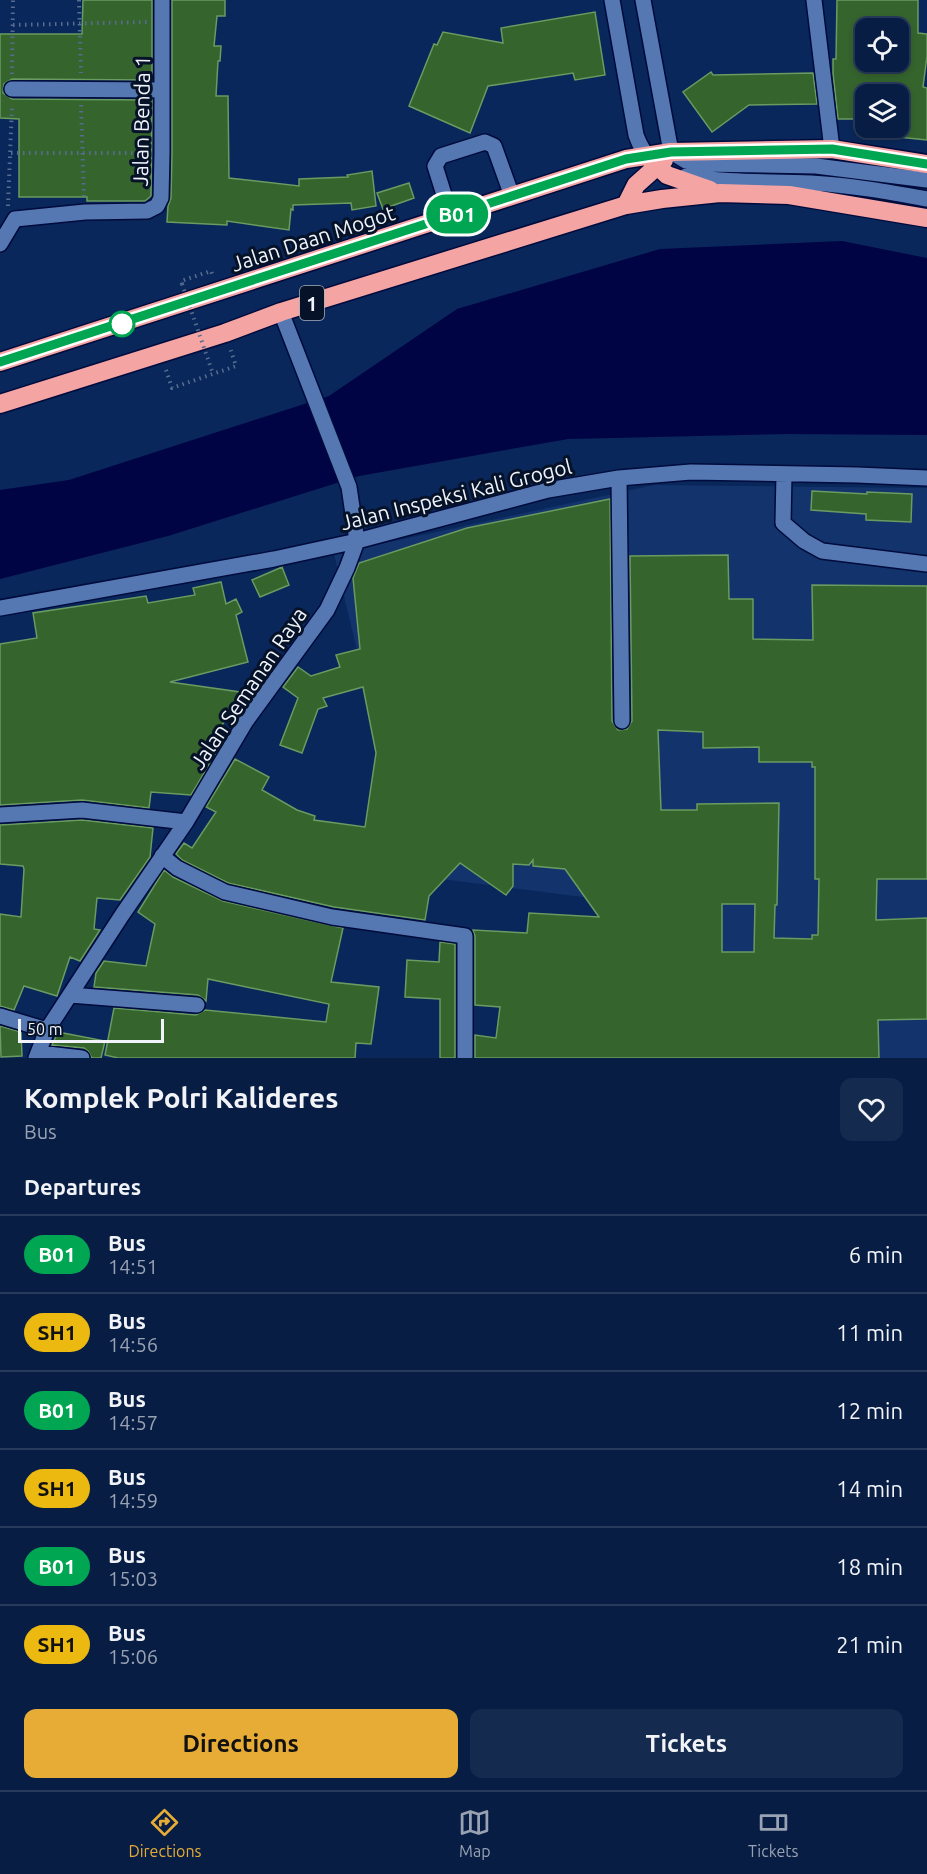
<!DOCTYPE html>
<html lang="en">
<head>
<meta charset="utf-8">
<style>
  body { margin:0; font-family:Ubuntu,sans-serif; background:#152a4f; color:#f1f3f6; height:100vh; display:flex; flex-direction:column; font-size:22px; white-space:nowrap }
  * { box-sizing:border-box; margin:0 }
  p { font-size:20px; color:#98a2b2 }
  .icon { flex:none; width:33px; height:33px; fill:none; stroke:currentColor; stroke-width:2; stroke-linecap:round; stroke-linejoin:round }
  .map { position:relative; height:1058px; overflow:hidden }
  .drawer { display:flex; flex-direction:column; background:#071d44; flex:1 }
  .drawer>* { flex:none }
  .badge { padding:0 12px; border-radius:20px; font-size:21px; line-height:39px }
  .tools { position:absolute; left:855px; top:18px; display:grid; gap:12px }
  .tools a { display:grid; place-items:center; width:54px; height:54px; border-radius:12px; background:#071d44; box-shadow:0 3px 9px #0003,0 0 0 2px #283b5d; font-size:30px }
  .scale { position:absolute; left:18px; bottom:15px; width:146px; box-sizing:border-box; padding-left:6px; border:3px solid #f0f4fa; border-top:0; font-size:16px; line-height:21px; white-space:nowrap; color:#f0f4fa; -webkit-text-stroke:4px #061228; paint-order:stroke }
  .map>.badge { position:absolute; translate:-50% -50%; box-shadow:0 0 0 3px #fff }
  h2 { padding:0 24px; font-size:22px; line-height:54px }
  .round { display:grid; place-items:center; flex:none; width:63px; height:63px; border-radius:12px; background:#152a4f }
  .headline { display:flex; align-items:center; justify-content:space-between; height:102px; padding:0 24px }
  h1 { font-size:28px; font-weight:700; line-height:45px }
  .primary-button { display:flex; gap:12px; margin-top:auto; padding:12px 24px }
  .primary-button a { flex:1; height:69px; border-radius:12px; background:#e6ac36; color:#111; font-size:24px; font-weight:700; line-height:69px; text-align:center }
  .primary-button a+a { background:#152a4f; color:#f1f3f6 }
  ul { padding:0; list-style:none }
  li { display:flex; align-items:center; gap:18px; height:78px; padding:0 24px; border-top:2px solid #283b5d }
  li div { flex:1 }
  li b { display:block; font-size:22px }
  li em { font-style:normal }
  li .badge { min-width:66px; font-weight:700; text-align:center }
  .menu { display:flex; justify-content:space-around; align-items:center; height:84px; border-top:2px solid #283b5d; background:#071d44; font-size:16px; color:#98a2b2 }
  .menu a { display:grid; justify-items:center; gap:3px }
  .menu .on { color:#e6ac36 }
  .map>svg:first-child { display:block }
</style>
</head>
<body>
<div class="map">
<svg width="927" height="1058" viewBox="0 0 927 1058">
  <rect width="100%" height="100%" fill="#09275a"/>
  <path fill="#12336b" d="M 654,485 L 927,488 L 927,1058 L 685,1058 L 692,911 L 370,870 L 385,768 L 334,554 Z"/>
  <path fill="#000344" d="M 842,241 L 927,258 L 927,435 L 787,434 L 568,439 L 359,476 L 168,536 L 0,579 L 0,490 L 69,480 L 329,396 L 457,309 L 660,249 Z"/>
  <path fill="#35642d" stroke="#6a9b61" stroke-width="1.5" fill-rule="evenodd" d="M 83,0 L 152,0 L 152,80 L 12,79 L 4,84 L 3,93 L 12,99 L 152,100 L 151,196 L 145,201 L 87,201 L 87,197 L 19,197 L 19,119 L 0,118 L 0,34 L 82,34 Z
    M 172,0 L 225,0 L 225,16 L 217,16 L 214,46 L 221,46 L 220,61 L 218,61 L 216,96 L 228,96 L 229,178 L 299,186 L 299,179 L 348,177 L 347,175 L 372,171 L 376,206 L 352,210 L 351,203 L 293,205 L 293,210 L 291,209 L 289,230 L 227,221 L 227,225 L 167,222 L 168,206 L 171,198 L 172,153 Z
    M 837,0 L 918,0 L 918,33 L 927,34 L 927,56 L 923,87 L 927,88 L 927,140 L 898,137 L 898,94 L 866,94 L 866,119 L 838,119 L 833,73 L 833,59 L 836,59 ZM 866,28 L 898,28 L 898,62 L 866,62 Z
    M 595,12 L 605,75 L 575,80 L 573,73 L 488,86 L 470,133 L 409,106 L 434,44 L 437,45 L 443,32 L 503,43 L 501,28 Z
    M 711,72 L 713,75 L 813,73 L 817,104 L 749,105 L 712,132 L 683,92 Z
    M 409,183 L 414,198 L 383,209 L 377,193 Z
    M 812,491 L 867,494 L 867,492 L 912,494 L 911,522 L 866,520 L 866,514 L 811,510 Z
    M 610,499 L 612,721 L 618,730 L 627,729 L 632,721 L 630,556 L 728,555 L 729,599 L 753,599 L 753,639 L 813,640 L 812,585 L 927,586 L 927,879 L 877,879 L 876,920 L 927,918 L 927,1019 L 878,1020 L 879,1058 L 475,1058 L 475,1035 L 496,1038 L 500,1007 L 475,1005 L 475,936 L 473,930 L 527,933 L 529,913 L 599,917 L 565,869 L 533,866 L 533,860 L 529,865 L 513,864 L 513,886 L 506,895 L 460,863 L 429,896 L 425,920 L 334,907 L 228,883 L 182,860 L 176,854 L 184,843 L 192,848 L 216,812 L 206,807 L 235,759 L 269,777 L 262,790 L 297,810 L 315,816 L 314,820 L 365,827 L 376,753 L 363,687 L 323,698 L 327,706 L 318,709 L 302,753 L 280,745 L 298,698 L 283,687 L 298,667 L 311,676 L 340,667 L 336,655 L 360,649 L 353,578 L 359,563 L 467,528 ZM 658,730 L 703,732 L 703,748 L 759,747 L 759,762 L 812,762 L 812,767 L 815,767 L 815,879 L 819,879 L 818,935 L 812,935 L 812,939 L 774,938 L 775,905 L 777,905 L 779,803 L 697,804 L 697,810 L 661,810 ZM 722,904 L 755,904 L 754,952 L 722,952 Z
    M 282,567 L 289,585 L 260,597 L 252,580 Z
    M 221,582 L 226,604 L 236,599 L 242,612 L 236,615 L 248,662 L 170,682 L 240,692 L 236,717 L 228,716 L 213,739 L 220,743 L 216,749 L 218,750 L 191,795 L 151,792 L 149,808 L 82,800 L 0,805 L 0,644 L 37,638 L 33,613 L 146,596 L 148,603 L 195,595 L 193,588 Z
    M 82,820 L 153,828 L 150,857 L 120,900 L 97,898 L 94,929 L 100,930 L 80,961 L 70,957 L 57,996 L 24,986 L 14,1010 L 0,1006 L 0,914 L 21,917 L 24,869 L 23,866 L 0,864 L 0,825 Z
    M 164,870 L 173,877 L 223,901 L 343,928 L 331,982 L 379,987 L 371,1044 L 356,1043 L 355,1058 L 118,1058 L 105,1055 L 114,1008 L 196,1015 L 205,1010 L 326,1022 L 329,1004 L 208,979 L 206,1001 L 198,995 L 94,987 L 96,973 L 104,961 L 146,966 L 155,924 L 138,912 Z
    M 440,942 L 455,944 L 455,1058 L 440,1058 L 440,999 L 405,997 L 407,960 L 439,962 Z
    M 0,1026 L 21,1032 L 22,1056 L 1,1057 Z
    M 58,1032 L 105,1041 L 101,1058 L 92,1058 L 88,1051 L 84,1048 L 52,1045 Z"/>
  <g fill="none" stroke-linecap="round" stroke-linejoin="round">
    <defs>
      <path id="minor" d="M 612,0 L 636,135 C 640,146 644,154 653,161
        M 643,0 L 671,152 L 686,161 L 701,164 L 816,166 L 927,180
        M 814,0 L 832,149
        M 12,89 L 162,90
        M 686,176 C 727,183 769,181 811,183 C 850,185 889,192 927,199
        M 451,217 L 435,166 L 441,156 L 485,142 L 494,146 L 512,196
        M 0,244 L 15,219 L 85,212 L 147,211 L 157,206 L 161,198 L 162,153 L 162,0
        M 784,474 L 783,523 L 804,541 L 822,551 L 927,564
        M 619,478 L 622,721
        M 0,608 L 274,559 L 357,541 L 548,490 L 619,478 L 691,472 L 857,475 L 927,478
        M 0,815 L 82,810 L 186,822
        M 162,856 L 177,868 L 225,892 L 332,917 L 465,936 L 465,1058
        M 70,995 L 197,1005
        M 0,1016 L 47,1030
        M 39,1053 L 82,1058
        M 36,1058 L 47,1030 L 122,915 L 186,822 L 246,721 L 327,610 L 347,568 L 357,541 L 349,487 L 281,312"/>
      <path id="highway" d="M 647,156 L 667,175 L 710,190
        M 626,205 L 636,185 L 664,160
        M 0,362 L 626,159 L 671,152 L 832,149 L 927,164
        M 0,404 L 225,333 L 281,312 L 626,205 L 662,199 L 720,193 L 789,195 L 927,218"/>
    </defs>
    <use href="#minor" stroke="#000b3d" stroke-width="18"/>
    <use href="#highway" stroke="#000b3d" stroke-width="21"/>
    <path stroke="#576c90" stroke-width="4" stroke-dasharray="1.5 4.5" stroke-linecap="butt" d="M 79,0 L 81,73
      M 13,25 L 147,22
      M 12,74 L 13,0
      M 81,105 L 84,196
      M 11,153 L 145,153
      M 8,206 L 12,106
      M 182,284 L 181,281 L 211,271 L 212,274
      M 166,370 L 172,388 L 236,366 L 230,348"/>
    <use href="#minor" stroke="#5678b2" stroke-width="15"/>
    <use href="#highway" stroke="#f4a4a2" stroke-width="18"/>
    <path stroke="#576c90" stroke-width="4" stroke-dasharray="1.5 4.5" stroke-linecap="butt" d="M 182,284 L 212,371"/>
  </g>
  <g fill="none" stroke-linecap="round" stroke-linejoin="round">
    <defs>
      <path id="line" d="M 0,362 L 626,159 L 671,152 L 832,149 L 927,164"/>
    </defs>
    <use href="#line" stroke="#fff" stroke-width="14"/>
    <use href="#line" stroke="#00a651" stroke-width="9"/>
  </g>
  <circle fill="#fff" stroke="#00a651" stroke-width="3" cx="122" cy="324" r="12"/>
  <g text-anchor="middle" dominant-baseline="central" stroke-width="6" stroke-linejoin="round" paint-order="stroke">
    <rect fill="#061228" stroke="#aab0bb" stroke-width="1.5" x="300" y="286" width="24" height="34" rx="4.5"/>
    <g font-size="20" font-weight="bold" fill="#f0f4fa">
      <text x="312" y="303">1</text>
    </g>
    <g font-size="21" fill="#f0f4fa" stroke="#061228">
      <text transform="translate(141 121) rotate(-89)">Jalan Benda 1</text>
      <text transform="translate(313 238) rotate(-18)">Jalan Daan Mogot</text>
      <text transform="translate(456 494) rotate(-14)">Jalan Inspeksi Kali Grogol</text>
      <text transform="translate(248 688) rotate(-56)">Jalan Semanan Raya</text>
    </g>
  </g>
</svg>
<div class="tools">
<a><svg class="icon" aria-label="locate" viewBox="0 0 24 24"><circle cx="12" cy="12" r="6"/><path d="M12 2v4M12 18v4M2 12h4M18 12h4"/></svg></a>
<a><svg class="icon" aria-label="layers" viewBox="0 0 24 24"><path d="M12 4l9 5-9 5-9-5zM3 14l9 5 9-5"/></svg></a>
</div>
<div class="scale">50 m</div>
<b class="badge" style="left:457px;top:214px;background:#00a651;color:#fff">B01</b>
</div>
<section class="drawer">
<div class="headline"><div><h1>Komplek Polri Kalideres</h1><p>Bus</p></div><a class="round"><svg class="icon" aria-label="heart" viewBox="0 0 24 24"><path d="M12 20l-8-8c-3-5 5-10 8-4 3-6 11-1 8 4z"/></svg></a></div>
<h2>Departures</h2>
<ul>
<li><span class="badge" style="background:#00a651;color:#fff">B01</span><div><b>Bus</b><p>14:51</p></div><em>6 min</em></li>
<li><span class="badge" style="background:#ecb910;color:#111">SH1</span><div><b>Bus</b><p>14:56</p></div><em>11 min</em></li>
<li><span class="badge" style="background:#00a651;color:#fff">B01</span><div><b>Bus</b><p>14:57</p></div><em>12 min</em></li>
<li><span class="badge" style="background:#ecb910;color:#111">SH1</span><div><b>Bus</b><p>14:59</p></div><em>14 min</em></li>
<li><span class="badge" style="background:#00a651;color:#fff">B01</span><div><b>Bus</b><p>15:03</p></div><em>18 min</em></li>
<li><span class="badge" style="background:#ecb910;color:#111">SH1</span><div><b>Bus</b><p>15:06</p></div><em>21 min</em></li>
</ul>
<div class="primary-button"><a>Directions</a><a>Tickets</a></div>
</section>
<nav class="menu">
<a class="on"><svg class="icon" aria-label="directions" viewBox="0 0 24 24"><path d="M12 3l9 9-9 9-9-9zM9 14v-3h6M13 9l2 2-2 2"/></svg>Directions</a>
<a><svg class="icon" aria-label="map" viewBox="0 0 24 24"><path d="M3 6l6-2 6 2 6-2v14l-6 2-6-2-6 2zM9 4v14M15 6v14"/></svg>Map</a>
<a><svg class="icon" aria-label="tickets" viewBox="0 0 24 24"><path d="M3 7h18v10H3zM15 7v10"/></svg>Tickets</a>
</nav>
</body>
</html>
